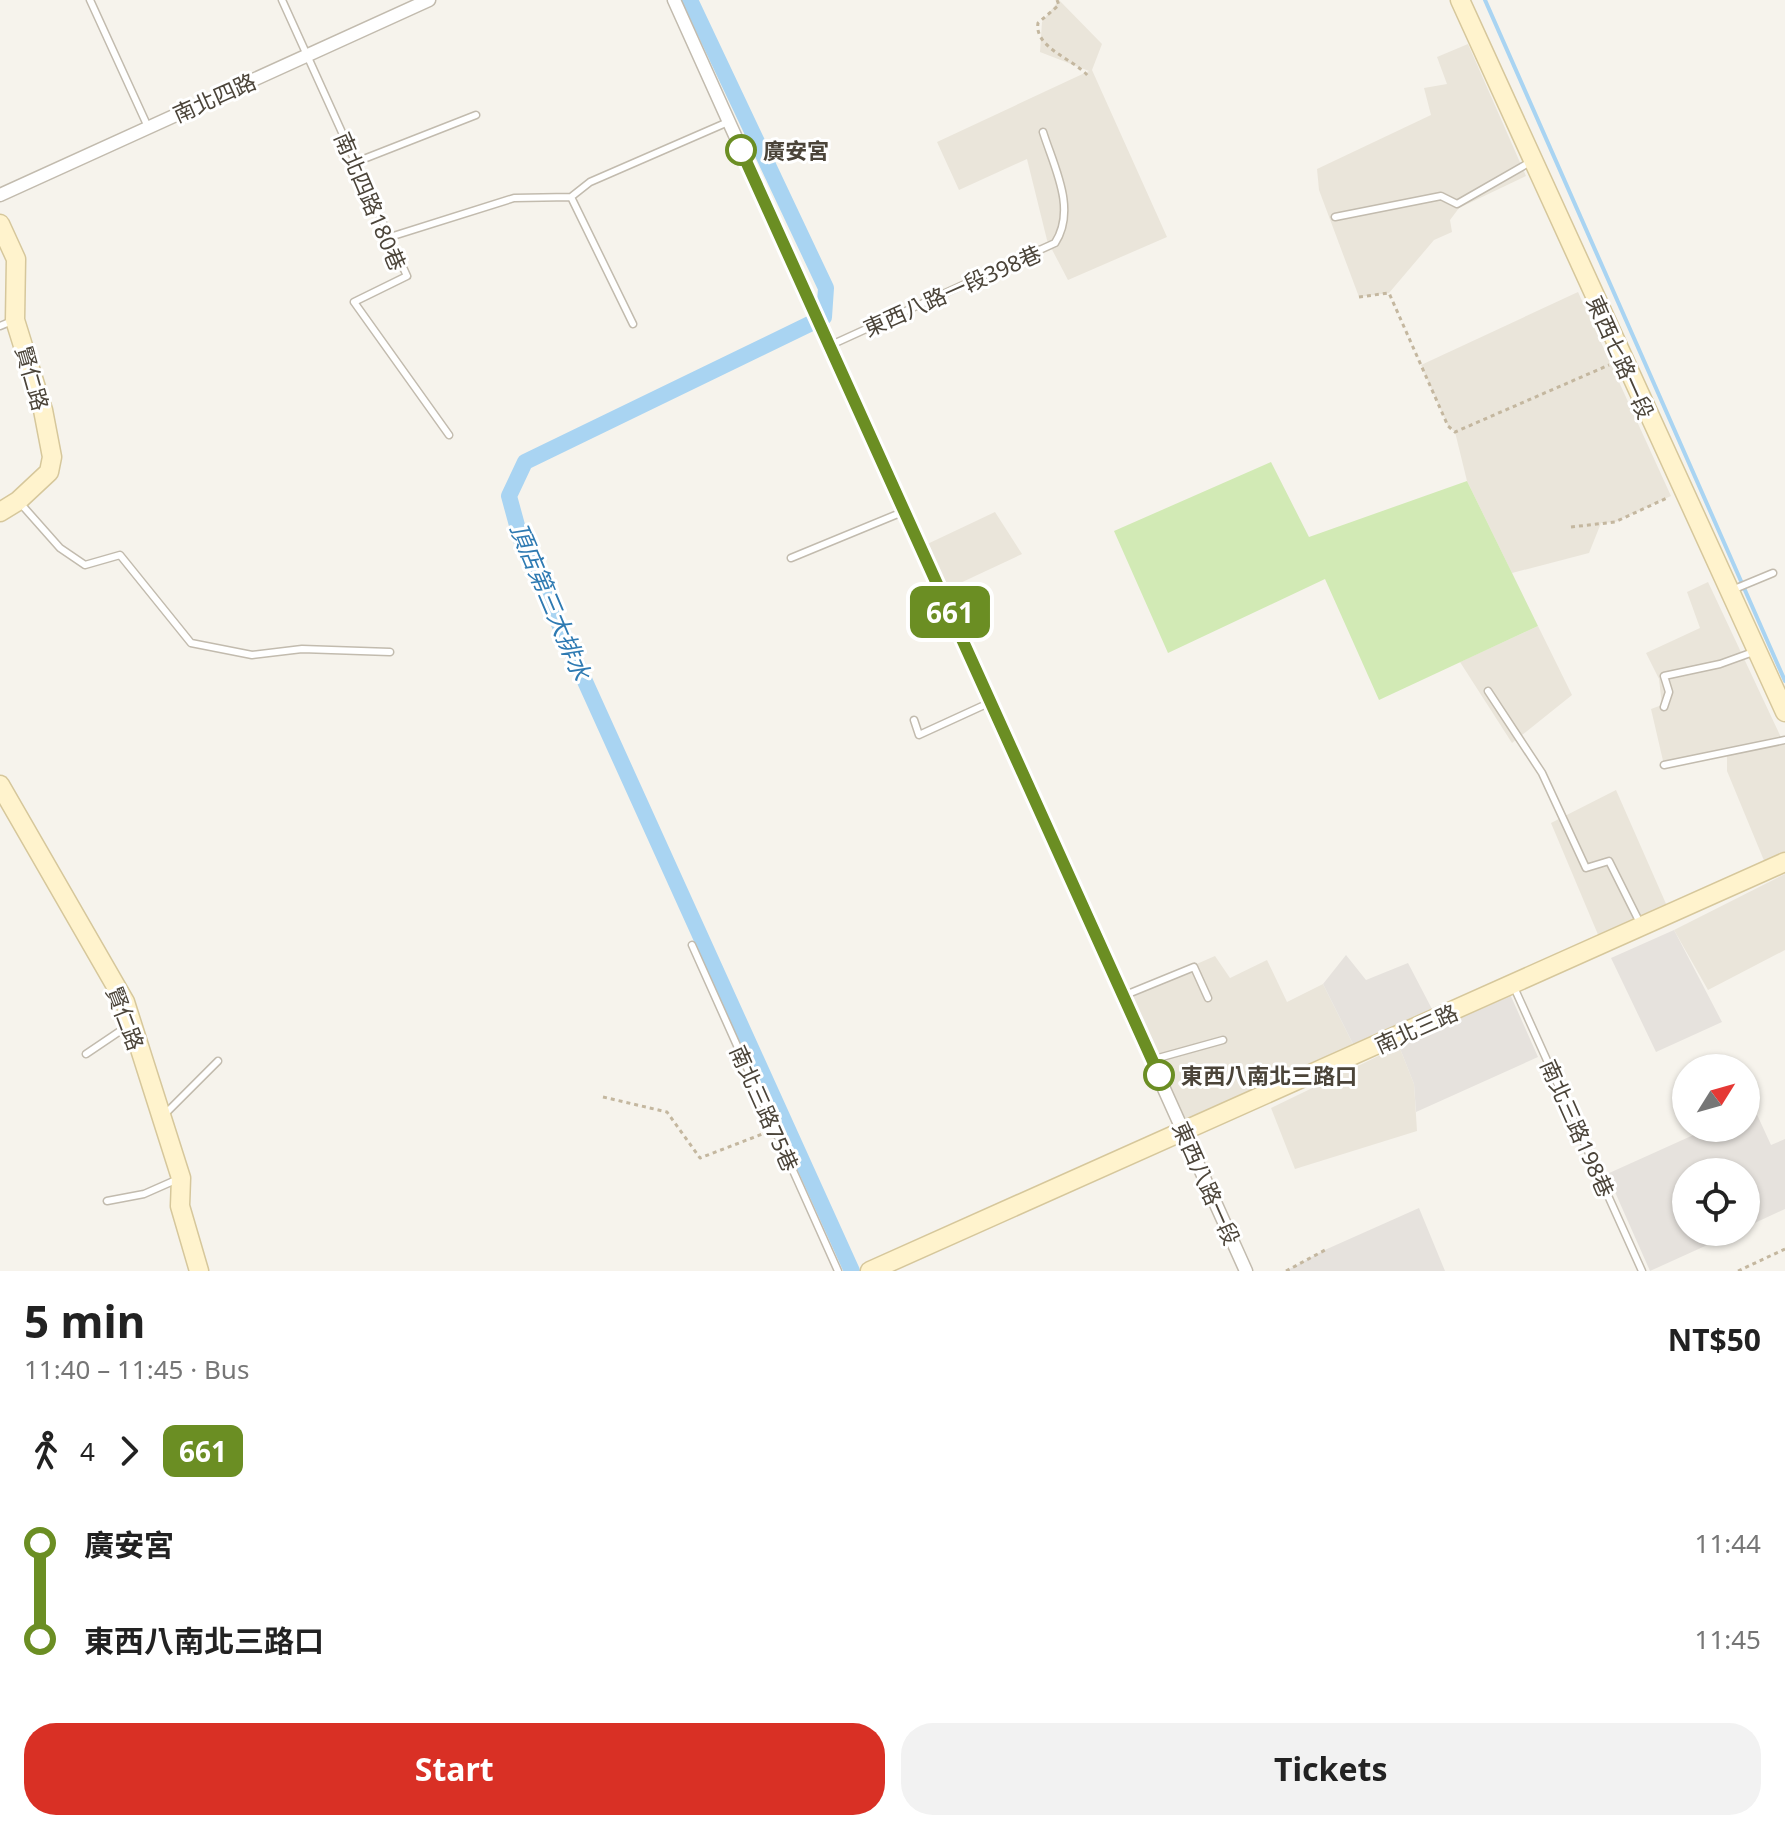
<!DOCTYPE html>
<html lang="en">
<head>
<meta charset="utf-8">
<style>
  body { margin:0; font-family:"Noto Sans","Noto Sans TC",sans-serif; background:#f2f2f2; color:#222; height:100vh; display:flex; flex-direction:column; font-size:30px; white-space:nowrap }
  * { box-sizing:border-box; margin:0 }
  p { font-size:26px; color:#767676 }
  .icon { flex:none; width:44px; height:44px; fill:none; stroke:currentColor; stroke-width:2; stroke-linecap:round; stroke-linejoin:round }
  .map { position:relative; height:1271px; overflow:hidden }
  .side { display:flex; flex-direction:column; background:#fff; flex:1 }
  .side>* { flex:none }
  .badge { padding:0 16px; border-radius:12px; font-size:28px; line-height:52px }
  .needle { width:52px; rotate:53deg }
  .fabs { position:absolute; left:1672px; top:1054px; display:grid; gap:16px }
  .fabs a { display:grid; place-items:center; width:88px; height:88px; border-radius:50%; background:#fff; box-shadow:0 2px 6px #0004; font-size:40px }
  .map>.badge { position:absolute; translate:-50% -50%; box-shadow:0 0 0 4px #fff }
  .legs { display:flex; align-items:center; gap:12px; height:88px; padding:0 24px; font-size:26px }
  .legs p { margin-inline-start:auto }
  .overview { display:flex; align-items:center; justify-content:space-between; height:136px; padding:0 24px }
  h1 { font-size:44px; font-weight:700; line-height:60px }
  .primary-button { display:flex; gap:16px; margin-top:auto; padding:16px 24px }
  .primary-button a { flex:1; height:92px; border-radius:32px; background:#d93025; color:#fff; font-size:32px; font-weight:700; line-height:92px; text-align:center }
  .primary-button a+a { background:#f2f2f2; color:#222 }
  ul { padding:0 24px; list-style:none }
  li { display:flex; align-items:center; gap:28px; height:96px; font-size:30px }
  li i { display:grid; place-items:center; width:12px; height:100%; margin:0 10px; background:currentColor }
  li i::after { content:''; width:20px; height:20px; margin:-10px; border:6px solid; border-radius:50%; background:#fff }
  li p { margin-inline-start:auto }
  li:first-child i { background:linear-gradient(#0000 50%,currentColor 0) }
  li:last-child i { background:linear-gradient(currentColor 50%,#0000 0) }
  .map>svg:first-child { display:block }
</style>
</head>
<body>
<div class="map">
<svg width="1785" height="1271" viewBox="0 0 1785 1271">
  <rect width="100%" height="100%" fill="#f6f3ec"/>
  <path fill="#eae5da" d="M 1059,0 L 1102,44 L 1092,70 L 1167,237 L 1068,280 L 1047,240 L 1027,159 L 959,190 L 937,142 L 1089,71 L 1040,52 L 1042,22 Z
    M 1468,44 L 1526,176 L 1459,208 L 1450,220 L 1452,232 L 1434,240 L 1389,293 L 1359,297 L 1319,190 L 1317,169 L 1431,115 L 1424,88 L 1447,84 L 1437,57 Z
    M 1578,292 L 1671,496 L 1615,522 L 1601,523 L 1589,553 L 1512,573 L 1467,481 L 1455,432 L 1448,426 L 1421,365 Z
    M 995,512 L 1022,554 L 941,592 L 921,547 Z
    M 1708,582 L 1785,746 L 1785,854 L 1765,863 L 1727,771 L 1727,752 L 1664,765 L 1651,709 L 1662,705 L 1659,679 L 1646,653 L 1700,628 L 1687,592 Z
    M 1538,626 L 1572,695 L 1512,743 L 1460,662 Z
    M 1616,790 L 1667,906 L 1599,937 L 1551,823 Z
    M 1785,874 L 1785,950 L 1708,990 L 1674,930 Z
    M 1215,956 L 1230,978 L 1267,960 L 1287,1002 L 1323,984 L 1354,1046 L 1179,1125 L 1123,996 Z
    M 1399,1046 L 1414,1084 L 1417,1131 L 1295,1169 L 1271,1108 Z"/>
  <path fill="#e6e2dd" d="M 1674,930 L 1722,1022 L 1656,1052 L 1611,958 Z
    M 1346,955 L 1366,980 L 1408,963 L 1433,1011 L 1354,1046 L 1323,984 Z
    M 1510,994 L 1538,1057 L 1416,1112 L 1414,1084 L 1399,1046 Z
    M 1754,1108 L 1771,1145 L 1785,1139 L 1785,1209 L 1746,1227 L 1746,1172 L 1686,1172 L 1686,1232 L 1736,1232 L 1650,1271 L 1607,1174 L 1709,1128 L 1746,1128 L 1746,1111 Z
    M 1419,1208 L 1445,1271 L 1286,1271 L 1327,1249 Z"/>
  <path fill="#d2eab5" d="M 1271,462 L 1309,537 L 1467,481 L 1538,626 L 1379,700 L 1325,579 L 1168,653 L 1114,531 Z"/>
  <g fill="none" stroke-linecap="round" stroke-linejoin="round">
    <path stroke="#a9d4f2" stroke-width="4" d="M 1485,0 L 1785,681"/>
    <path stroke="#a9d4f2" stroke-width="16" d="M 690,0 L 826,288 L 824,317 L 525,462 L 509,496 L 521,540 L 852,1271"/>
    <defs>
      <path id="lane" d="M 90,0 L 148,127
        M 282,0 L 407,276 L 354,302 L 449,435
        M 356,162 L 476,115
        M 571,197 L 633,324
        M 1335,217 L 1441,196 L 1457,204 L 1532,161
        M 390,237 L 514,198 L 571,197 L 590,182 L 728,122
        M 0,326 L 12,321
        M 831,345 L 1055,243 C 1077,209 1054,167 1043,132
        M 21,504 L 60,548 L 85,565 L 120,555 L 191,643 L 252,655 L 302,649 L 390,652
        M 791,558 L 905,511
        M 1732,590 L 1773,573
        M 1488,691 L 1542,773 L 1586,868 L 1609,861 L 1640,923
        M 1664,707 L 1669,692 L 1664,676 L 1720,664 L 1756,651
        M 914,720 L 919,735 L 991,702
        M 1664,765 L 1785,740
        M 692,945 L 838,1271
        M 1513,985 L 1642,1271
        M 1123,996 L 1194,967 L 1208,998
        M 86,1054 L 129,1025
        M 1151,1060 L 1223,1040
        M 165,1114 L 218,1061
        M 107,1201 L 144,1194 L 178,1179"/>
      <path id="street" d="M 674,0 L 1246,1271
        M 0,195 L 429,0"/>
      <path id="secondary" d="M 1460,0 L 1785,712
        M 0,224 L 16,259 L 15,320 L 43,410 L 52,457 L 49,472 L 18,501 L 0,512
        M 0,785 L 125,1002 L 181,1178 L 180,1206 L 199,1271
        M 870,1271 L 1785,862"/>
    </defs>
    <use href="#lane" stroke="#c2bbae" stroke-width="9"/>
    <use href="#street" stroke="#c2bbae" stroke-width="15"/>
    <use href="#secondary" stroke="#d6c79b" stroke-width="21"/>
    <path stroke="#c4b79f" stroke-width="3" stroke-dasharray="4 4" stroke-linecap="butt" d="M 1057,0 L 1059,5 L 1038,23 C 1034,48 1074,59 1088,76
      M 1359,297 L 1389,293 L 1448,426 L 1455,432 L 1609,365
      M 1571,527 L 1615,522 L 1669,497
      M 603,1097 L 667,1112 L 700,1158 L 765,1133
      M 1286,1271 L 1327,1249
      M 1738,1271 L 1785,1249"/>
    <use href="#lane" stroke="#fff" stroke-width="6"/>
    <use href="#street" stroke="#fff" stroke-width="12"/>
    <use href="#secondary" stroke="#fff3cd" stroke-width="18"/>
  </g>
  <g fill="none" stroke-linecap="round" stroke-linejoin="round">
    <defs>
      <path id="line-1" d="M 741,150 L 1159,1075"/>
    </defs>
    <use href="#line-1" stroke="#fff" stroke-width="18"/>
    <use href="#line-1" stroke="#6b8e23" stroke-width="12"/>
  </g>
  <g fill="#fff" stroke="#6b8e23" stroke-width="4">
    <circle cx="741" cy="150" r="14"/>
    <circle cx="1159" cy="1075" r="14"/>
  </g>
  <g text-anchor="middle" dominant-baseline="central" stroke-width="6" stroke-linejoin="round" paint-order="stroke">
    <g font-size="22" fill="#4b4439" stroke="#fff">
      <text transform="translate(214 97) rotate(-24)">南北四路</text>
      <text transform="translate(371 201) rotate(67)">南北四路180巷</text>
      <text transform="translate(952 290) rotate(-24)">東西八路一段398巷</text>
      <text transform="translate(1621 357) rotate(66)">東西七路一段</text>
      <text transform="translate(33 378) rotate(74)">賢仁路</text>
      <text transform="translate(126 1018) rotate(69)">賢仁路</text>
      <text transform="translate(1416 1028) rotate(-24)">南北三路</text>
      <text transform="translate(765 1108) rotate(66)">南北三路75巷</text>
      <text transform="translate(1578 1128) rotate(66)">南北三路198巷</text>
      <text transform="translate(1207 1183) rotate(66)">東西八路一段</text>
    </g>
    <g font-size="22" font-weight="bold" fill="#4b4439" stroke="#fff" text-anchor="start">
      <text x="763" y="150">廣安宮</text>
      <text x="1181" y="1075">東西八南北三路口</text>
    </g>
    <g font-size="24" font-style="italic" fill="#2e7ab2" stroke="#fff">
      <text transform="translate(551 601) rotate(67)">頂店第三大排水</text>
    </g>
  </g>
</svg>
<div class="fabs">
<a><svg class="needle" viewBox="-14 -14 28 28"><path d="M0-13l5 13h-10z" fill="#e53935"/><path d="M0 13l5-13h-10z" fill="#767676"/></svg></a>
<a><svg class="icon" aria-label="locate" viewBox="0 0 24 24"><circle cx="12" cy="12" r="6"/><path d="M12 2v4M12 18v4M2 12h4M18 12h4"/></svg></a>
</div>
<b class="badge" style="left:950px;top:612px;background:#6b8e23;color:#fff">661</b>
</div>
<section class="side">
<div class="overview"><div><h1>5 min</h1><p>11:40 – 11:45 · Bus</p></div><b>NT$50</b></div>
<div class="legs"><svg class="icon" aria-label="walk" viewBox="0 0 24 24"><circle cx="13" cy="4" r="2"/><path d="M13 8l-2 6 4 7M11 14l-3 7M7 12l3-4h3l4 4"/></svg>4<svg class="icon" aria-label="forward" viewBox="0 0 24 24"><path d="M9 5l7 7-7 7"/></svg><b class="badge" style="background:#6b8e23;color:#fff">661</b></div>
<ul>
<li><i style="color:#6b8e23"></i><b>廣安宮</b><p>11:44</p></li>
<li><i style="color:#6b8e23"></i><b>東西八南北三路口</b><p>11:45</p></li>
</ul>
<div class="primary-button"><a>Start</a><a>Tickets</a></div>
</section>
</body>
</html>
